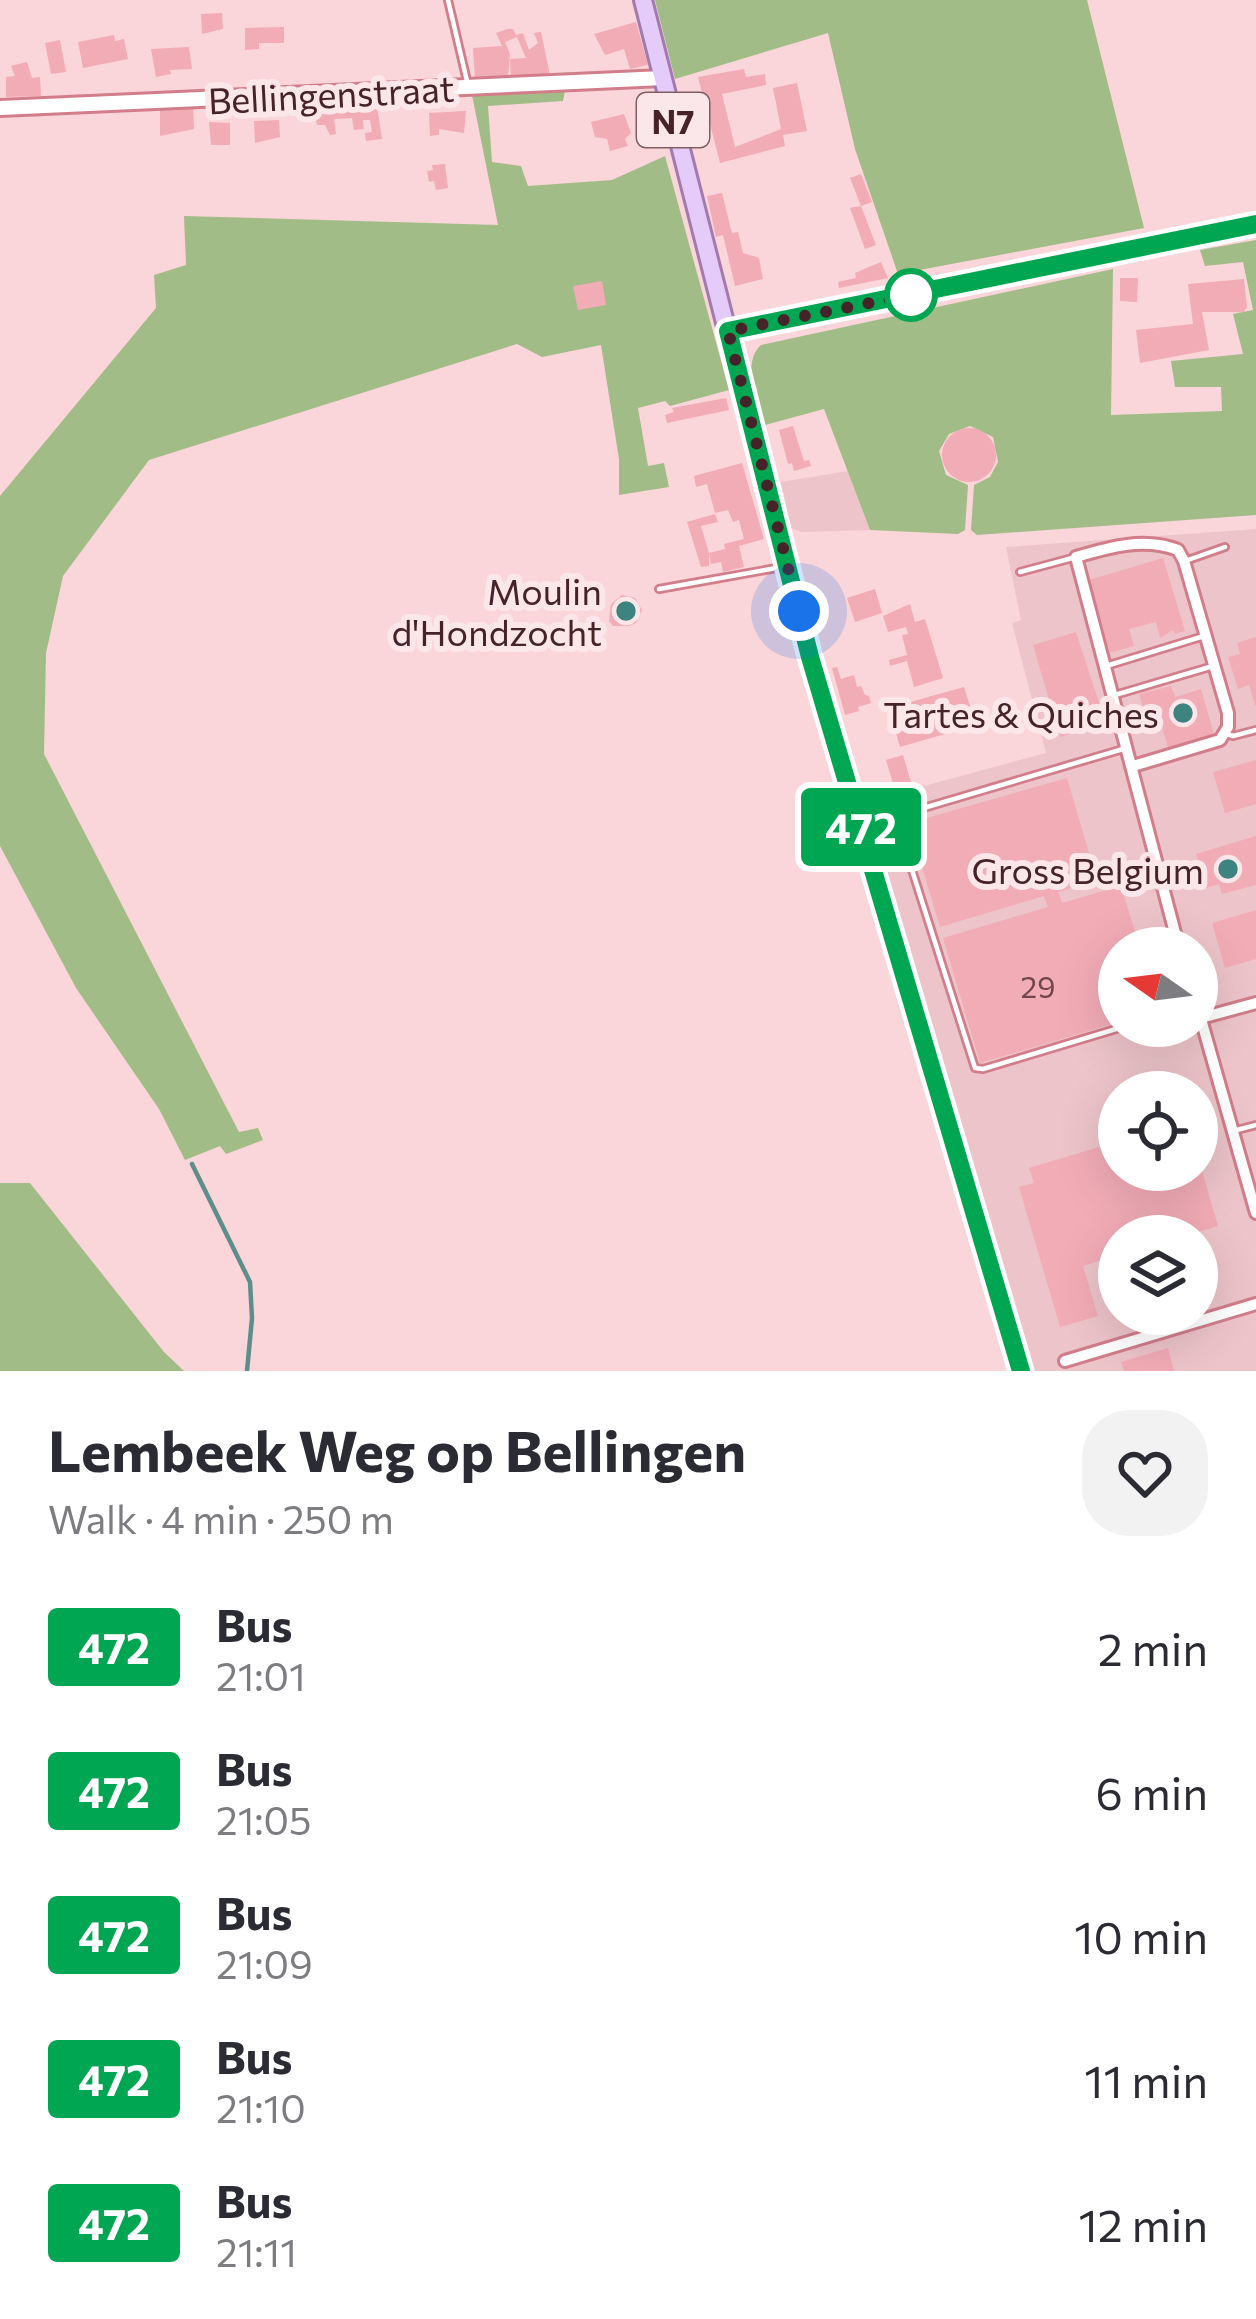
<!DOCTYPE html>
<html lang="en">
<head>
<meta charset="utf-8">
<style>
  body { margin:0; font-family:Commissioner,sans-serif; background:#f2f2f3; color:#2b2b33; height:100vh; display:flex; flex-direction:column; font-size:45px; white-space:nowrap }
  * { box-sizing:border-box; margin:0 }
  p { font-size:39px; color:#7c7c81 }
  .icon { flex:none; width:66px; height:66px; fill:none; stroke:currentColor; stroke-width:2; stroke-linecap:round; stroke-linejoin:round }
  .map { position:relative; height:1371px; overflow:hidden }
  .side { display:flex; flex-direction:column; background:#fff; flex:1 }
  .side>* { flex:none }
  .badge { padding:0 24px; border-radius:9px; font-size:42px; line-height:78px }
  .needle { width:78px; rotate:284deg }
  .buttons { position:absolute; left:1098px; top:927px; display:grid; gap:24px }
  .buttons a { display:grid; place-items:center; width:120px; height:120px; border-radius:50%; background:#fff; box-shadow:0 12px 48px #0002; font-size:60px }
  .you { position:absolute; width:60px; height:60px; margin:-30px; border:9px solid #fff; border-radius:50%; background:#1a73e8; box-shadow:0 0 0 18px #1a73e833 }
  .map>.badge { position:absolute; translate:-50% -50%; box-shadow:0 0 0 6px #fff }
  .round { display:grid; place-items:center; flex:none; width:126px; height:126px; border-radius:48px; background:#f2f2f3 }
  .overview { display:flex; align-items:center; justify-content:space-between; height:204px; padding:0 48px }
  h1 { font-size:57px; font-weight:700; line-height:90px }
  ul { padding:0; list-style:none }
  li { display:flex; align-items:center; gap:36px; height:144px; padding:0 48px }
  li div { flex:1 }
  li b { display:block; font-size:45px }
  li em { font-style:normal }
  li .badge { min-width:132px; font-weight:700; text-align:center }
  .map>svg:first-child { display:block }
</style>
</head>
<body>
<div class="map">
<svg width="1256" height="1371" viewBox="0 0 1256 1371">
  <rect width="100%" height="100%" fill="#fad5d9"/>
  <path fill="#edc4c9" fill-rule="evenodd" d="M 848,471 L 870,530 L 802,532 L 791,528 L 781,482 Z
    M 1256,529 L 1256,1371 L 1035,1371 L 865,802 L 1046,753 L 1012,623 L 1021,620 L 1006,547 ZM 1119,948 L 1197,948 L 1197,1026 L 1119,1026 ZM 1119,1092 L 1197,1092 L 1197,1170 L 1119,1170 ZM 1119,1236 L 1197,1236 L 1197,1314 L 1119,1314 Z"/>
  <path fill="#a2bc88" d="M 655,0 L 1087,0 L 1144,228 L 898,274 L 855,149 L 828,33 L 675,79 Z
    M 565,91 L 563,101 L 488,106 L 492,162 L 521,166 L 528,186 L 612,180 L 665,156 L 729,390 L 670,406 L 665,401 L 638,408 L 648,466 L 664,463 L 669,487 L 619,495 L 619,459 L 601,345 L 542,357 L 517,344 L 149,460 L 63,576 L 46,653 L 44,754 L 239,1132 L 258,1128 L 263,1140 L 226,1154 L 220,1146 L 185,1160 L 159,1109 L 76,988 L 0,846 L 0,496 L 156,308 L 154,275 L 186,265 L 184,216 L 498,225 L 472,95 Z
    M 1256,240 L 1256,515 L 977,535 L 971,530 L 974,485 L 990,477 L 998,462 L 993,437 L 970,426 L 949,434 L 939,451 L 946,475 L 968,485 L 965,530 L 958,534 L 870,530 L 824,409 L 765,425 C 759,400 740,365 761,345 L 1113,269 L 1111,415 L 1222,411 L 1221,387 L 1175,387 L 1171,361 L 1243,354 L 1233,314 L 1253,310 L 1243,262 L 1205,266 L 1200,250 Z
    M 0,1183 L 30,1183 L 164,1352 L 184,1371 L 0,1371 Z"/>
  <g fill="none" stroke-linecap="round" stroke-linejoin="round">
    <path stroke="#5e8e8c" stroke-width="4.5" d="M 192,1164 L 250,1282 L 252,1318 L 247,1371"/>
  </g>
  <path fill="#f2acb6" d="M 222,13 L 223,29 L 202,34 L 201,14 Z
    M 636,22 L 648,65 L 630,69 L 624,49 L 605,55 L 594,34 Z
    M 284,27 L 284,43 L 259,43 L 259,49 L 245,50 L 245,28 Z
    M 507,29 L 513,29 L 517,37 L 505,42 L 510,54 L 508,77 L 475,79 L 473,48 L 502,46 L 496,33 Z
    M 541,32 L 550,75 L 511,77 L 510,59 L 526,58 L 516,35 L 523,33 L 529,50 L 538,43 L 534,33 Z
    M 114,35 L 115,41 L 124,39 L 128,59 L 83,68 L 78,42 Z
    M 60,40 L 66,72 L 51,74 L 45,43 Z
    M 189,47 L 192,69 L 170,70 L 171,74 L 156,77 L 151,49 Z
    M 27,62 L 32,78 L 40,77 L 41,96 L 6,97 L 6,77 L 15,76 L 11,66 Z
    M 744,69 L 746,77 L 765,74 L 766,85 L 722,94 L 735,147 L 781,129 L 773,88 L 797,83 L 807,131 L 783,135 L 785,146 L 720,163 L 698,77 Z
    M 376,99 L 382,139 L 366,141 L 365,133 L 372,132 L 370,120 L 363,120 L 364,129 L 354,130 L 352,118 L 334,119 L 336,134 L 330,135 L 325,125 L 317,125 L 316,120 L 307,121 L 306,117 L 295,114 L 294,103 Z
    M 193,107 L 194,129 L 160,136 L 160,108 Z
    M 466,111 L 464,133 L 439,129 L 439,135 L 430,136 L 429,113 Z
    M 624,114 L 631,133 L 625,139 L 628,146 L 610,151 L 607,139 L 595,137 L 591,122 Z
    M 279,120 L 280,137 L 255,143 L 254,121 Z
    M 209,122 L 230,123 L 230,145 L 211,145 Z
    M 445,164 L 448,188 L 436,190 L 434,181 L 429,182 L 427,171 L 433,170 L 432,165 Z
    M 861,174 L 872,202 L 861,206 L 850,178 Z
    M 722,193 L 732,233 L 738,232 L 743,253 L 759,258 L 763,279 L 735,286 L 723,235 L 716,237 L 707,196 Z
    M 861,206 L 876,245 L 865,249 L 850,208 Z
    M 881,262 L 888,278 L 839,288 L 838,282 L 856,278 L 855,273 Z
    M 1120,278 L 1138,278 L 1137,302 L 1120,301 Z
    M 1244,279 L 1247,307 L 1244,312 L 1202,312 L 1209,350 L 1140,363 L 1136,330 L 1193,324 L 1188,284 Z
    M 602,281 L 606,305 L 578,310 L 573,286 Z
    M 726,398 L 729,410 L 667,423 L 665,415 L 674,412 L 672,408 Z
    M 793,426 L 804,461 L 809,460 L 811,466 L 794,471 L 792,463 L 788,464 L 779,430 Z
    M942 455a27 27 0 1 1 54 0a27 27 0 1 1-54 0Z
    M 742,463 L 764,539 L 739,546 L 744,567 L 723,572 L 721,562 L 711,564 L 709,553 L 709,566 L 701,567 L 687,522 L 715,514 L 718,522 L 701,526 L 709,553 L 725,549 L 724,544 L 744,539 L 739,520 L 733,522 L 728,510 L 715,513 L 707,484 L 696,487 L 694,476 Z
    M 1163,558 L 1185,631 L 1175,634 L 1173,630 L 1160,638 L 1156,622 L 1129,629 L 1134,646 L 1110,653 L 1089,580 Z
    M 875,589 L 882,613 L 855,622 L 847,598 Z
    M 622,595 L 635,598 L 642,610 L 636,623 L 629,626 L 613,626 L 609,621 L 611,604 Z
    M 910,604 L 915,622 L 925,619 L 943,678 L 914,687 L 907,661 L 890,666 L 889,660 L 907,655 L 902,635 L 908,634 L 906,627 L 888,632 L 883,616 Z
    M 1076,632 L 1106,724 L 1060,737 L 1033,645 Z
    M 1256,637 L 1256,705 L 1255,705 L 1249,685 L 1238,689 L 1228,657 L 1240,654 L 1237,643 Z
    M 837,667 L 841,679 L 854,675 L 857,687 L 861,686 L 865,695 L 869,696 L 871,703 L 858,707 L 859,711 L 845,715 L 832,668 Z
    M 1171,686 L 1175,697 L 1201,689 L 1214,734 L 1168,748 L 1161,723 L 1149,726 L 1139,694 Z
    M 964,687 L 976,725 L 900,747 L 889,708 Z
    M 903,755 L 911,782 L 894,787 L 886,760 Z
    M 1256,760 L 1256,804 L 1225,813 L 1213,772 Z
    M 1067,778 L 1097,880 L 1058,892 L 1062,903 L 1121,886 L 1140,948 L 1119,948 L 1119,1022 L 980,1063 L 943,938 L 1048,907 L 1044,896 L 940,927 L 909,823 Z
    M 1256,836 L 1256,885 L 1222,894 L 1219,884 L 1206,888 L 1196,854 Z
    M 1256,910 L 1256,959 L 1225,968 L 1212,923 Z
    M 1119,1141 L 1119,1170 L 1197,1170 L 1198,1157 L 1218,1226 L 1184,1236 L 1119,1236 L 1116,1268 L 1102,1260 L 1083,1266 L 1098,1316 L 1060,1327 L 1019,1187 L 1034,1183 L 1029,1168 Z
    M 1168,1348 L 1174,1371 L 1124,1371 L 1121,1362 Z"/>
  <g fill="none" stroke-linecap="round" stroke-linejoin="round">
    <defs>
      <path id="service" d="M 448,0 L 467,81
        M 1185,561 L 1225,547
        M 1020,572 L 1076,557
        M 659,589 L 782,567
        M 1106,666 L 1204,636
        M 1115,695 L 1213,666
        M 1227,734 L 1233,736 L 1256,730
        M 1123,749 L 910,812 L 900,817 L 898,826 L 975,1068 L 983,1069 L 1126,1026
        M 1233,1131 L 1256,1125"/>
      <path id="minor" d="M 1133,766 L 1220,740 L 1228,727 L 1228,713 L 1184,561 L 1178,550 C 1144,537 1110,547 1076,557 L 1179,948
        M 1197,1005 L 1256,1213
        M 1201,1018 L 1256,1003
        M 1065,1361 L 1256,1304"/>
      <path id="tertiary" d="M 0,108 L 663,78"/>
      <path id="secondary" d="M 728,331 L 1256,224"/>
      <path id="primary" d="M 643,0 L 810,657 L 1021,1371"/>
    </defs>
    <use href="#service" stroke="#d27d8a" stroke-width="10"/>
    <use href="#minor" stroke="#d27d8a" stroke-width="16"/>
    <use href="#tertiary" stroke="#d27d8a" stroke-width="20"/>
    <use href="#secondary" stroke="#d27d8a" stroke-width="21"/>
    <use href="#primary" stroke="#a27aae" stroke-width="22"/>
    <use href="#service" stroke="#fff" stroke-width="4.5"/>
    <use href="#minor" stroke="#fff" stroke-width="10"/>
    <use href="#tertiary" stroke="#fff" stroke-width="14"/>
    <use href="#secondary" stroke="#f2e5fc" stroke-width="15"/>
    <use href="#primary" stroke="#e5cbf9" stroke-width="16"/>
  </g>
  <g fill="none" stroke-linecap="round" stroke-linejoin="round">
    <defs>
      <path id="line" d="M 1021,1371 L 810,657 L 728,331 L 1256,224"/>
    </defs>
    <use href="#line" stroke="#fff" stroke-width="27"/>
    <use href="#line" stroke="#00a651" stroke-width="18"/>
    <path stroke="#462329" stroke-width="12" stroke-dasharray="0 21.6" d="M 799,611 L 728,331 L 916,294 L 911,295"/>
  </g>
  <circle fill="#fff" stroke="#00a651" stroke-width="6" cx="911" cy="295" r="24"/>
  <g fill="#3d8480" stroke="#fbe7e9" stroke-width="4.5">
    <circle cx="626" cy="611" r="12"/>
    <circle cx="1183" cy="713" r="12"/>
    <circle cx="1228" cy="869" r="12"/>
  </g>
  <g text-anchor="middle" dominant-baseline="central" stroke-width="12" stroke-linejoin="round" paint-order="stroke">
    <g font-size="30" fill="#71454c">
      <text x="1038" y="985">29</text>
    </g>
    <rect fill="#fbe7e9" stroke="#7c5e63" stroke-width="3" x="637" y="93" width="72" height="54" rx="9"/>
    <g font-size="33" font-weight="bold" fill="#462329">
      <text x="673" y="120">N7</text>
    </g>
    <g font-size="36" fill="#462329" stroke="#fbe7e9">
      <text transform="translate(331 93) rotate(-3)">Bellingenstraat</text>
    </g>
    <g font-size="36" fill="#462329" stroke="#fbe7e9" text-anchor="end">
      <text x="602" y="590">Moulin<tspan x="602" dy="41">d'Hondzocht</tspan></text>
      <text x="1159" y="713">Tartes &amp; Quiches</text>
      <text x="1204" y="869">Gross Belgium</text>
    </g>
  </g>
</svg>
<div class="buttons">
<a><svg class="needle" viewBox="-14 -14 28 28"><path d="M0-13l5 13h-10z" fill="#e53935"/><path d="M0 13l5-13h-10z" fill="#7c7c81"/></svg></a>
<a><svg class="icon" aria-label="locate" viewBox="0 0 24 24"><circle cx="12" cy="12" r="6"/><path d="M12 2v4M12 18v4M2 12h4M18 12h4"/></svg></a>
<a><svg class="icon" aria-label="layers" viewBox="0 0 24 24"><path d="M12 4l9 5-9 5-9-5zM3 14l9 5 9-5"/></svg></a>
</div>
<div class="you" style="left:799px;top:611px"></div>
<b class="badge" style="left:861px;top:827px;background:#00a651;color:#fff">472</b>
</div>
<section class="side">
<div class="overview"><div><h1>Lembeek Weg op Bellingen</h1><p>Walk · 4 min · 250 m</p></div><a class="round"><svg class="icon" aria-label="heart" viewBox="0 0 24 24"><path d="M12 20l-8-8c-3-5 5-10 8-4 3-6 11-1 8 4z"/></svg></a></div>
<ul>
<li><span class="badge" style="background:#00a651;color:#fff">472</span><div><b>Bus</b><p>21:01</p></div><em>2 min</em></li>
<li><span class="badge" style="background:#00a651;color:#fff">472</span><div><b>Bus</b><p>21:05</p></div><em>6 min</em></li>
<li><span class="badge" style="background:#00a651;color:#fff">472</span><div><b>Bus</b><p>21:09</p></div><em>10 min</em></li>
<li><span class="badge" style="background:#00a651;color:#fff">472</span><div><b>Bus</b><p>21:10</p></div><em>11 min</em></li>
<li><span class="badge" style="background:#00a651;color:#fff">472</span><div><b>Bus</b><p>21:11</p></div><em>12 min</em></li>
</ul>
</section>
</body>
</html>
